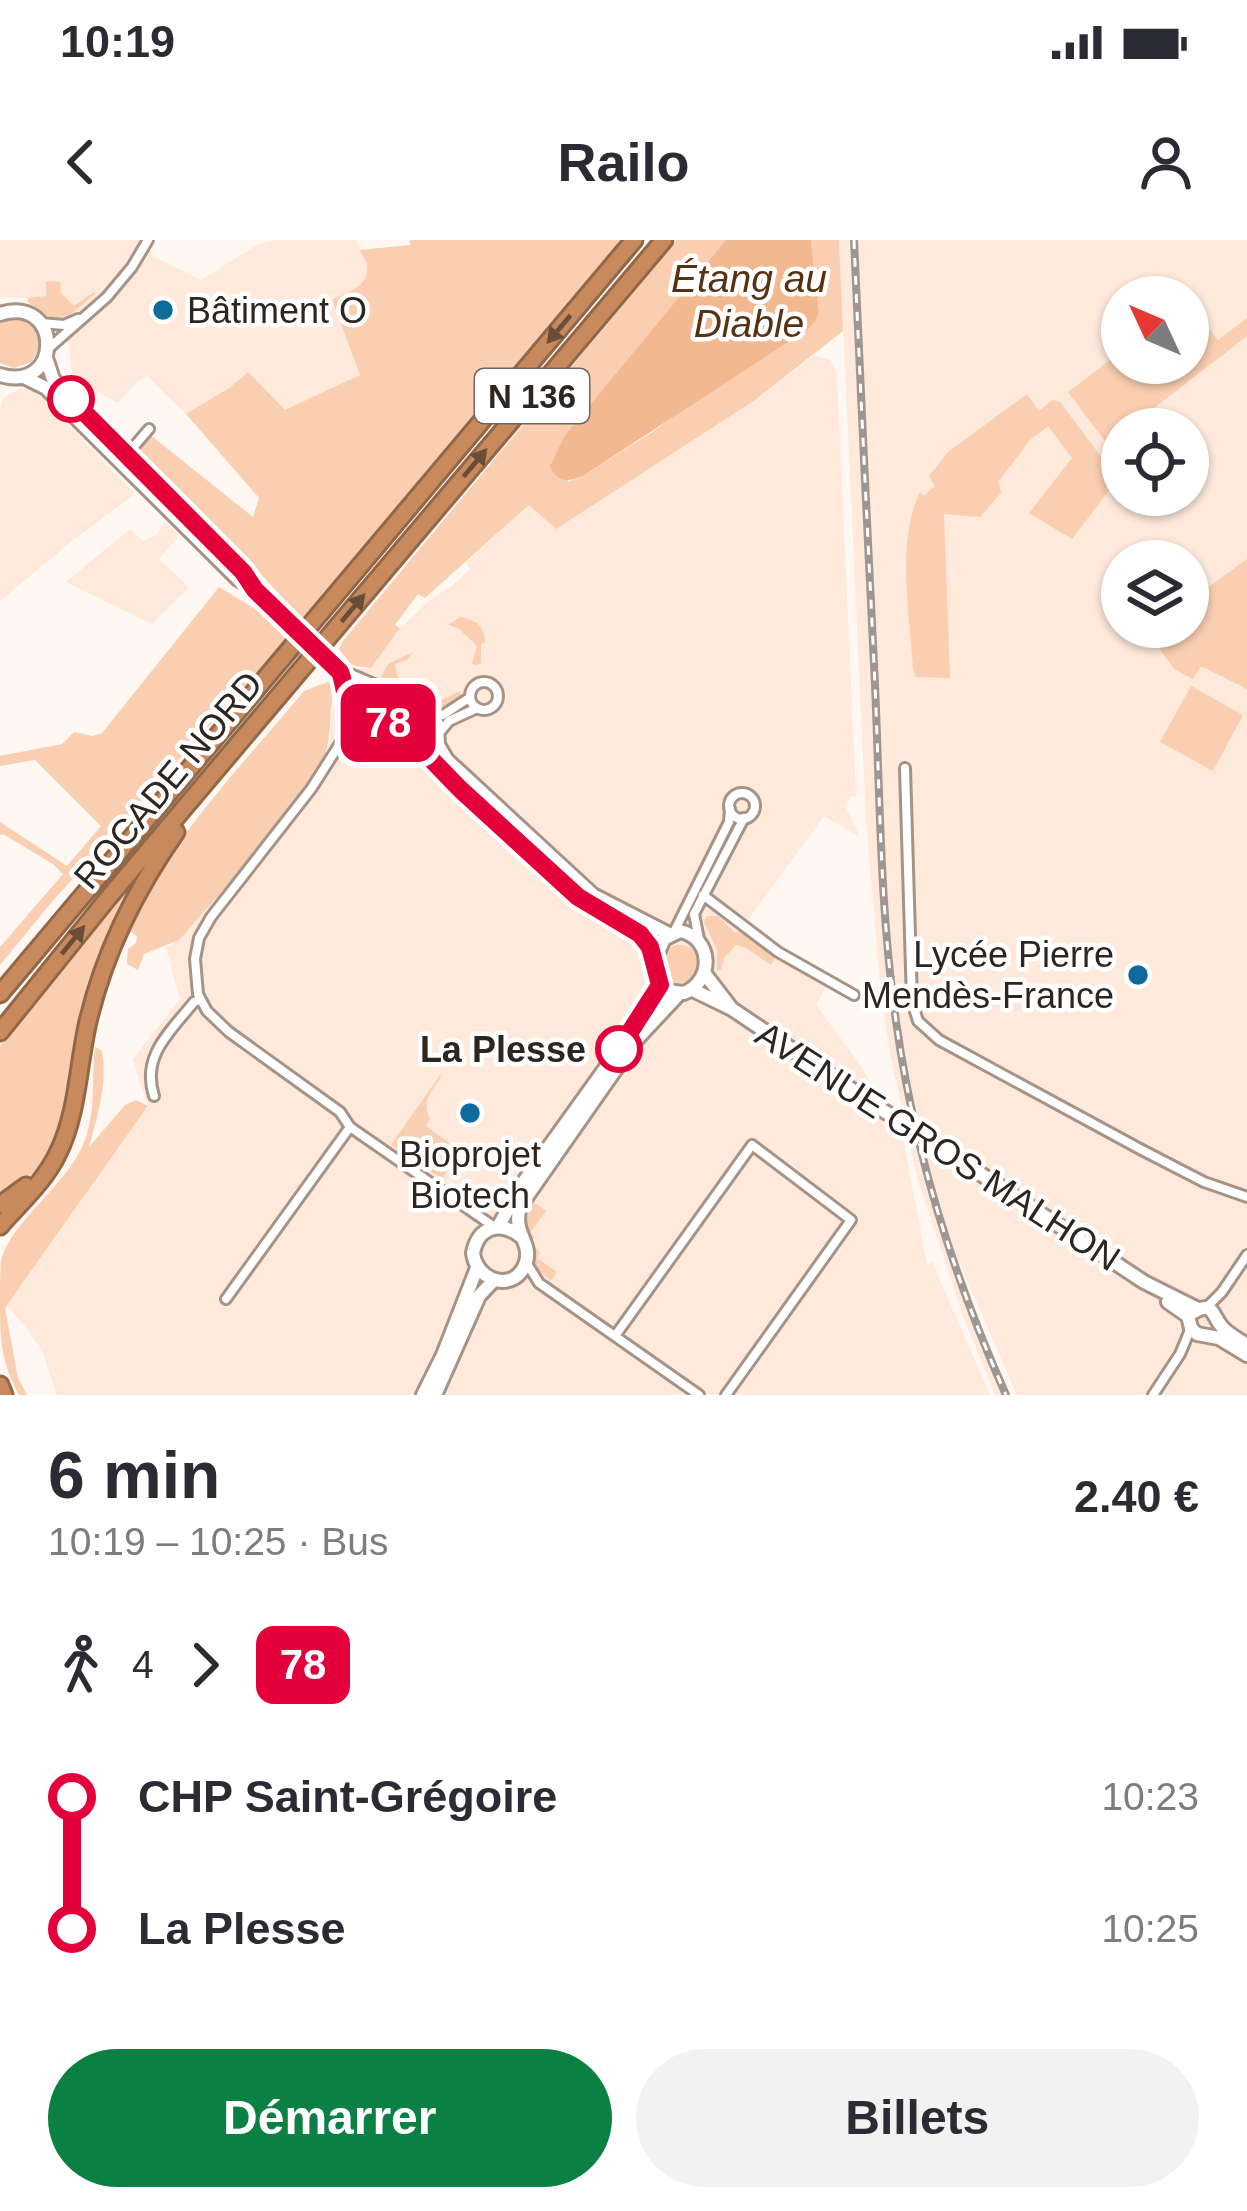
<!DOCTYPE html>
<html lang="fr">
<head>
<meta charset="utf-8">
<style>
  body { margin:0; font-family:Helvetica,sans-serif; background:#f2f2f3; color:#2b2b33; height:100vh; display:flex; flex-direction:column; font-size:45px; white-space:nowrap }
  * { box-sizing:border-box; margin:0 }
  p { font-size:39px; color:#7c7c81 }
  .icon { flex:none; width:66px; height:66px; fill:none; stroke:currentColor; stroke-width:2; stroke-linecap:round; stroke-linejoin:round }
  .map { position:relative; height:1155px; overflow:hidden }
  .details { display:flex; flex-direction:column; background:#fff; flex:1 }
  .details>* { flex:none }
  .badge { padding:0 24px; border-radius:18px; font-size:42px; line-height:78px }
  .needle { width:78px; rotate:314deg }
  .fabs { position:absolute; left:1101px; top:36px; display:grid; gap:24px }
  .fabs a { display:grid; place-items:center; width:108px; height:108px; border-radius:50%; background:#fff; box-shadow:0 3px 9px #0004; font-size:60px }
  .map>.badge { position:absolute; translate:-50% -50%; box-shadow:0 0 0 6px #fff }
  .legs { display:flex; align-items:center; gap:18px; height:132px; padding:0 48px; font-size:39px }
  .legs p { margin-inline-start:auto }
  .overview { display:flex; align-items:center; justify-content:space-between; height:204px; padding:0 48px }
  h1 { font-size:66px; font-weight:800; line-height:90px }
  .action { display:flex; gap:24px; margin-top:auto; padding:24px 48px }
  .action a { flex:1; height:138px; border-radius:72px; background:#0b8043; color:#fff; font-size:48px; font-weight:800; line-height:138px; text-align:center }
  .action a+a { background:#f2f2f3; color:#2b2b33 }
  ul { padding:0 48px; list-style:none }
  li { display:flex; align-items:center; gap:42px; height:132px; font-size:45px }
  li i { display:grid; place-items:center; width:18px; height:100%; margin:0 15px; background:currentColor }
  li i::after { content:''; width:30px; height:30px; margin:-15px; border:9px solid; border-radius:50%; background:#fff }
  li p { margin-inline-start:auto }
  li:first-child i { background:linear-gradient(#0000 50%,currentColor 0) }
  li:last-child i { background:linear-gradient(currentColor 50%,#0000 0) }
  .status { display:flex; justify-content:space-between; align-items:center; height:84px; padding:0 60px; background:#fff; direction:ltr }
  .status svg { height:33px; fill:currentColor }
  header { display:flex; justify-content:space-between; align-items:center; height:156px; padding:0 48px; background:#fff; font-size:54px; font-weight:800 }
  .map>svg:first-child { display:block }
</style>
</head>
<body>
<div class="status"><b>10:19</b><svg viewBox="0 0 49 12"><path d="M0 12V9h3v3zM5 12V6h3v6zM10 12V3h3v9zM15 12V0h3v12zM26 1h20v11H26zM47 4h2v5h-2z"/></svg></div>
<header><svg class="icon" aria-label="back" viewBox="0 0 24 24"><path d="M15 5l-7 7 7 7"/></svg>Railo<svg class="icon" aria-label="person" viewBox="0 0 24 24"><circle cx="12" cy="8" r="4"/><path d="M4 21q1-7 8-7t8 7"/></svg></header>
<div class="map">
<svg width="1247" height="1155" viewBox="0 0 1247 1155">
  <rect width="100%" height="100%" fill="#fff7f1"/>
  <path fill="#fee9db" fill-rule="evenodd" d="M 0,0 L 150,0 L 152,16 L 201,40 L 255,6 L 272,0 L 356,0 L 367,24 L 366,38 L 358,47 L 332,61 L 361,135 L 285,171 L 248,133 L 229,148 L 186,174 L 147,136 L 139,140 L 118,163 L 73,139 L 68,101 L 30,69 L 28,58 L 0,57 Z
    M 839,0 L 1247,0 L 1247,319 L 1243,322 L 1247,325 L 1247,1155 L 1017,1155 L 955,1012 L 986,1098 L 1011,1155 L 995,1155 L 963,1076 L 917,937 L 890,814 L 880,742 L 866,579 ZM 1122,57 L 1188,57 L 1188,123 L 1122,123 ZM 1122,189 L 1188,189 L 1188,255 L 1122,255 ZM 1122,321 L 1188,321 L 1188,387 L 1122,387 Z
    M 814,116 L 830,120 L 837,134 L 856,556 L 850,557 L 845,566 L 860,597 L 824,576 L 747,681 L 772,701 L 832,736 L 816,765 L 861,826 L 904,904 L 927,1025 L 932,1022 L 990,1155 L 57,1155 L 43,1113 L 25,1086 L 7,1066 L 148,867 L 133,819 L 180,759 L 166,707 L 173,704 L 214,663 L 250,621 L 317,532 L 324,520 L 330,502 L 334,444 L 351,426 L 356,429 L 371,428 L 400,388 L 429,361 L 453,345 L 470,329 L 466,323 L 530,264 L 556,288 L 755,160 Z
    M 21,148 L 32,149 L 41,157 L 135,254 L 71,302 L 0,361 L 0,168 L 4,157 Z
    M 166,283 L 179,296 L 159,319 L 189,347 L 152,384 L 66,342 L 130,289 L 143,301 L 155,296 Z"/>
  <path fill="#faceb0" d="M 410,0 L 621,0 L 303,379 L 254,327 L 134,211 L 149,194 L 253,277 L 259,258 L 186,174 L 229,148 L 248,132 L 285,170 L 360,135 L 332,60 L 358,47 L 366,38 L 367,24 L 360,10 L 410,5 Z
    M 677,0 L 726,0 L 565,195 L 568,242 L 583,236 L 654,191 L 819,71 L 811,0 L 839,0 L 843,91 L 755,160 L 556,289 L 529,265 L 425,358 L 418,354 L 395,385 L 400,388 L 371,428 C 345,424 356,429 339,409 L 343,401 Z
    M 46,41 L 60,42 L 61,53 L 74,66 L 94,52 L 95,54 L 71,74 L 53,79 L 28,62 L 28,58 L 46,56 Z
    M 17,78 C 40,84 45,104 31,122 L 14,128 L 0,123 L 0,83 Z
    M 1247,78 L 1247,96 L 1127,189 L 1122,189 L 1122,193 L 1107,204 L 1068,152 L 1122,111 L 1122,123 L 1188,123 L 1188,97 L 1205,84 L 1218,100 Z
    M 1027,154 L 1039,171 L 1053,160 L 1060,162 L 1118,239 L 1072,299 L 1029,273 L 1072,218 L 1048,186 L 1030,200 L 999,241 L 1001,253 L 980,277 L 944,274 L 950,438 L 916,437 L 913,429 C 910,375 896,301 920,252 L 924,256 L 935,246 L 929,236 L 948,212 Z
    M 1247,319 L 1247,449 L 1201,426 L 1193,439 L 1174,429 L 1148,393 L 1155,387 L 1188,387 L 1188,362 Z
    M 219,347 L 258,371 L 288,397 L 51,663 L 0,725 L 0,707 L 63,634 L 53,624 L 3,594 L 0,595 L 0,582 L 67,626 L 101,586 L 35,520 L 0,526 L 0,516 L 62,504 L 74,492 L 93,496 L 102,493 Z
    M 460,377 C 476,380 485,386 485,403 L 481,404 L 481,423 L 477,425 L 472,424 L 477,406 L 458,388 L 448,385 Z
    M 413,412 L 407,420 L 395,424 L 397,435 L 405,447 L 432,460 L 440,461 L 460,451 L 462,458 L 442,471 L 381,437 L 388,424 Z
    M 330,441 L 334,444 C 328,475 334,505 317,532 L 249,621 L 179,700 L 144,714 L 138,730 L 127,724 L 128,709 L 136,703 L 137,697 L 128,689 C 167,601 243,525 304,451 Z
    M 1191,446 L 1243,475 L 1213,531 L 1160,502 Z
    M 132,644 L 135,645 C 117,695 98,745 81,796 C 60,860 67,920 0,960 L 0,806 Z
    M 707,676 L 718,676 L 735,693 L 739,691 L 775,718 L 771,725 L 746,708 L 736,705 L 724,718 L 721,730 L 717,730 L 717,710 L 704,682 Z
    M661 724a19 19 0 1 1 38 0a19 19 0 1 1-38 0Z
    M 95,807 L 102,811 C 108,844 97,876 89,907 L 125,865 L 136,860 L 148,866 L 5,1068 L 18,1138 L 27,1155 L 19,1155 C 2,1123 0,1102 0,1066 C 0,1052 0,1033 1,1020 C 12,981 64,947 82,907 C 97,875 91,841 95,807 Z
    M 440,835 L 441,837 C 431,852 421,862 430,879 L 426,886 L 449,903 L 443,912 L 452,919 L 444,929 L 446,933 L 442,939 L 391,905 Z
    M 531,960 L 546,971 L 530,993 L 534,996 L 532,1004 L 540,1013 L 537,1018 L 557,1032 L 551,1041 L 532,1025 L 531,1009 L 523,978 Z"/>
  <path fill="#f2b88f" d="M 726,0 L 811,0 L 819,71 L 816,80 L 808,89 L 583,236 C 568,242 557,243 550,226 L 565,195 Z"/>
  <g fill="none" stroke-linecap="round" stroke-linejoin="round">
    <defs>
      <path id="street" d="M 41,83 L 64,85 L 78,79
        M 49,108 L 107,57 L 132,27 L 148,0
        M 125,217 L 149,189
        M470 456a14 14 0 1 1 28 0a14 14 0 1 1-28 0Z
        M 363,478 L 341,502 L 311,549 L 211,677 L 199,698 L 195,719 L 198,754 L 207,771 L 229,792 L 340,872 L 350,887 L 493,986
        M 432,478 L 443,475 L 469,458
        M 440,492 L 449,481 L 477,468
        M 905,528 L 912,762 L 918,781 L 939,800 L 1140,909 L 1204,942 L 1247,957
        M729 566a13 13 0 1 1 26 0a13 13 0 1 1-26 0Z
        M 703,655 L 778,712 L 854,755
        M 674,692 L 729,582 L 730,569
        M 699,699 L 694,674 L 744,578
        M 154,856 C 141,816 170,792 194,762 L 200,760
        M 526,1022 L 539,1043 L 699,1155
        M 226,1059 L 350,887
        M 1206,1068 L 1222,1052 L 1247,1015
        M 615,1096 L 752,905 L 851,980 L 726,1155
        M 1153,1155 L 1180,1114 L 1190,1090"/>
      <path id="secondary" d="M 0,74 C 63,54 63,154 0,135
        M 46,118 L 53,139 L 90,179
        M 24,137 L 46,148 L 238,339 L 255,349 L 285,378
        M 218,308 L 243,331 L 253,346
        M 340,432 L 346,448 L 347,465 L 352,474 L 363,478 L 380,479 L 390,485 L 407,510 L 429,517 L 460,549 L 578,657 L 640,694 L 650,707 L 656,738 L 667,751 L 684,753 C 714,741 713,698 680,691 L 664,699 L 654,721
        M 341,432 L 376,447 C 401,495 411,459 437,484 L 438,505 L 447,520 L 593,655 L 669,694
        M 705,734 L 731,768
        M 693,750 L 732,769 L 876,866
        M 931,901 L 1144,1042 L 1198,1069
        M 498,987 L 523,943 L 643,776 L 660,745
        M 520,996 C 500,980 478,987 473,1013 C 477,1043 516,1053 526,1022 C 532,1002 512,993 520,966 L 636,800 L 679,754
        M 1168,1062 L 1188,1076 L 1191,1088 L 1197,1094 L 1219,1098 L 1247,1115
        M 1192,1073 C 1214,1060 1211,1074 1222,1087 C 1228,1094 1239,1100 1247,1105
        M 423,1155 L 443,1115 L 477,1028
        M 435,1155 L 479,1056 L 494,1040"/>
      <path id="highway" d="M 0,754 L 634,0
        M 0,792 L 108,658 L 664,0
        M 0,965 L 26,946
        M 0,986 C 20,963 45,941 58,913 C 77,875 78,828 87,786 C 103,715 134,652 176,592
        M 0,1145 L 4,1155"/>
    </defs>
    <use href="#street" stroke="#a59387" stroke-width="14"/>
    <use href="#secondary" stroke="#a59387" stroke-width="18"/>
    <use href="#highway" stroke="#916748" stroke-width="21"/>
    <use href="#street" stroke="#fff" stroke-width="8"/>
    <use href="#secondary" stroke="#fff" stroke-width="12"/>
    <use href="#highway" stroke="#c88a5d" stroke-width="15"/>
    <defs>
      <path id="rail" d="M 854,0 C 860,148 868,297 875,445 C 880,557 880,670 896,781 C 914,911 953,1036 1006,1155"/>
    </defs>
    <use href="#rail" stroke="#9e9691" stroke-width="8"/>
    <use href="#rail" stroke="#fff" stroke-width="3" stroke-dasharray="9" stroke-linecap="butt"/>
    <defs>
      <path id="secondary-bridge" d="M 285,378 L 340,432
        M 876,866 L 931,901"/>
    </defs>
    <use href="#secondary-bridge" stroke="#a59387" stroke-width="18" stroke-linecap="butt"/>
    <use href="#secondary-bridge" stroke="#fff" stroke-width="12"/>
  </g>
  <defs><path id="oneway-solid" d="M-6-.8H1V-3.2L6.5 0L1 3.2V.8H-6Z" transform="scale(3)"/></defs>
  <g fill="#6a4d38">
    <use href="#oneway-solid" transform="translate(559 89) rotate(130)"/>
    <use href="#oneway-solid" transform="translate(475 223) rotate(-50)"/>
    <use href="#oneway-solid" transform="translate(353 368) rotate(-50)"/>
    <use href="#oneway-solid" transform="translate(73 700) rotate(-51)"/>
  </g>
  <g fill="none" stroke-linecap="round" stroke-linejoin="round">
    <defs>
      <path id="line-1" d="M 71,159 L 243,332 L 255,350 L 340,432 C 346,446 344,463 352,474 L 388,483 L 407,510 L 429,517 L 460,549 L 578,657 L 640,694 L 650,707 L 660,745 L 619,809"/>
    </defs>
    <use href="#line-1" stroke="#fff" stroke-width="27"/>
    <use href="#line-1" stroke="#e4003a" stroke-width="18"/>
  </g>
  <g fill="#0e6b9a" stroke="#fff" stroke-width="4.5">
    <circle cx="163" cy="70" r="12"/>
    <circle cx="1138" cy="735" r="12"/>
    <circle cx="470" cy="873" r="12"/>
  </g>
  <g fill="#fff" stroke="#e4003a" stroke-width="6">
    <circle cx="71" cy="159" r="21"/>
    <circle cx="619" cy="809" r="21"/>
  </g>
  <g text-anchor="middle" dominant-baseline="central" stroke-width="9" stroke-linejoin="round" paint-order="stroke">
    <rect fill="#fff" stroke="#6b6663" stroke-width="3" x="475" y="129" width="114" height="54" rx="9"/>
    <g font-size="33" font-weight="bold" fill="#2c2520">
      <text x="532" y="156">N 136</text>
    </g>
    <g font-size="36" fill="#2c2520" stroke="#fff" text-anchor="start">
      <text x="187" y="70">Bâtiment O</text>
      <text x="1114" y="714" text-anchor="end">Lycée Pierre<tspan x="1114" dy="41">Mendès-France</tspan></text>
      <text x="470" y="914" text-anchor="middle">Bioprojet<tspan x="470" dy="41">Biotech</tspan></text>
    </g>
    <g font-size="36" fill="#2c2520" stroke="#fff">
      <text transform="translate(168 540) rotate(-50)">ROCADE NORD</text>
      <text transform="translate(938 906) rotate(33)">AVENUE GROS MALHON</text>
    </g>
    <g font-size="36" font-weight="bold" fill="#2c2520" stroke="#fff" text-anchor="end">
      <text x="586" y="809">La Plesse</text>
    </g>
    <g font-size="39" font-style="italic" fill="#563112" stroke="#fff">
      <text x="749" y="38">Étang au<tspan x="749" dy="45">Diable</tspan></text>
    </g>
  </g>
</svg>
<div class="fabs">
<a><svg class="needle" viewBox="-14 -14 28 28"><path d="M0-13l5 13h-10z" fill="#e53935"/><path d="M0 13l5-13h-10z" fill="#7c7c81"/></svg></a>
<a><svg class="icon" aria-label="locate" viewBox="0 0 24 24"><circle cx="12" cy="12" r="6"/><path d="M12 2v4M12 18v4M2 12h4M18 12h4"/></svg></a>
<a><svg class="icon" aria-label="layers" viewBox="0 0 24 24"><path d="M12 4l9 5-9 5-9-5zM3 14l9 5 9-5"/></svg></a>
</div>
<b class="badge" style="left:388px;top:483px;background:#e4003a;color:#fff">78</b>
</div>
<section class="details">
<div class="overview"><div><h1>6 min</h1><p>10:19 – 10:25 · Bus</p></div><b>2.40 €</b></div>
<div class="legs"><svg class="icon" aria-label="walk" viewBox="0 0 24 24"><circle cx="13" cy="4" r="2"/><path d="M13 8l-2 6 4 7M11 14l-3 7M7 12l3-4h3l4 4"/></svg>4<svg class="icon" aria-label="forward" viewBox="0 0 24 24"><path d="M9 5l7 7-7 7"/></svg><b class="badge" style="background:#e4003a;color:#fff">78</b></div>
<ul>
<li><i style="color:#e4003a"></i><b>CHP Saint-Grégoire</b><p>10:23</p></li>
<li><i style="color:#e4003a"></i><b>La Plesse</b><p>10:25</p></li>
</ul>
<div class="action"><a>Démarrer</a><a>Billets</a></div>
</section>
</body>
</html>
